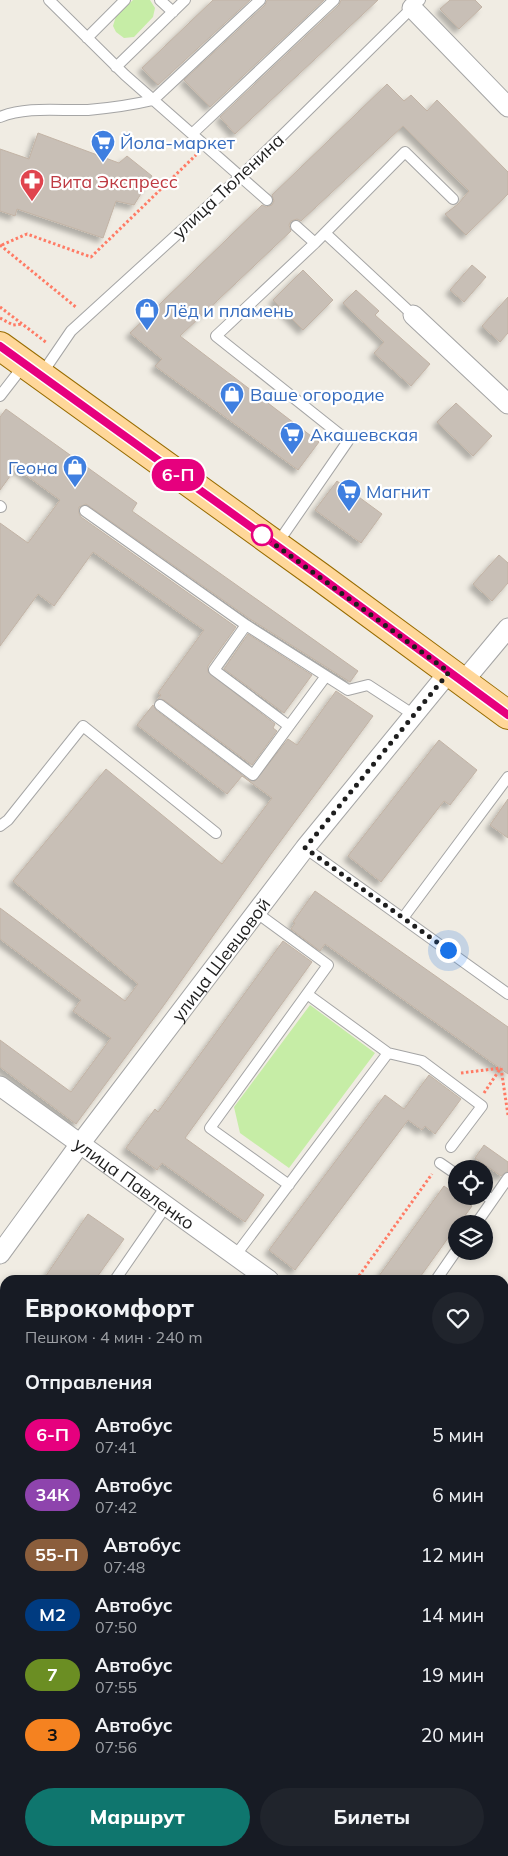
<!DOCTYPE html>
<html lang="ru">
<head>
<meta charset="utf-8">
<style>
  body { margin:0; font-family:Mulish,sans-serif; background:#20242c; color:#f1f3f6; height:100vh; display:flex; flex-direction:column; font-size:19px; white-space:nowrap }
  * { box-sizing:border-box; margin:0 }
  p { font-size:16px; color:#9ea1a6 }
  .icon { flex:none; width:28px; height:28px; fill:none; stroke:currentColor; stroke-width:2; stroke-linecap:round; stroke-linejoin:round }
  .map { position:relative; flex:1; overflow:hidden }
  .sheet { position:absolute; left:0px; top:1275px; width:509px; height:581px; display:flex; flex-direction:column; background:#171b24; border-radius:15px 15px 0 0; box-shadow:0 2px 8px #0003 }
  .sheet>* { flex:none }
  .badge { padding:0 10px; border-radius:16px; font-size:18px; line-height:32px }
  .controls { position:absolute; left:448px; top:1160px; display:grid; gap:10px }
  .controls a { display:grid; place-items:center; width:45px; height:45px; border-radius:50%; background:#171b24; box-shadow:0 2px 8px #0003; font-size:25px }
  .you { position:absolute; width:25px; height:25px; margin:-12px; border:4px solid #fff; border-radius:50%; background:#1a73e8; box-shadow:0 0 0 8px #1a73e833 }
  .map>.badge { position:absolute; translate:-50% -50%; box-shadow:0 0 0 2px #fff }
  h2 { padding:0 25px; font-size:19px; line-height:45px }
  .round { display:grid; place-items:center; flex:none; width:52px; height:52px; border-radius:26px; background:#20242c }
  .summary { display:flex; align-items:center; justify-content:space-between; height:85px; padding:0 25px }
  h1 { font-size:24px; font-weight:800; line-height:38px }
  .action { display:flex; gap:10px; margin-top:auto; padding:10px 25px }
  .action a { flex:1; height:58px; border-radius:30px; background:#0f766e; color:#fff; font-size:20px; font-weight:800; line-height:58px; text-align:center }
  .action a+a { background:#20242c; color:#f1f3f6 }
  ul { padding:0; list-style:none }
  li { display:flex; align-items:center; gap:15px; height:60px; padding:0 25px }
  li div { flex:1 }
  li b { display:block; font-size:19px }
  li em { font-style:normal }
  li .badge { min-width:55px; font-weight:700; text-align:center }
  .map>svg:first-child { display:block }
</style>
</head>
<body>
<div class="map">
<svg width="508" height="1856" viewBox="0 0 508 1856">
  <defs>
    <filter id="shadow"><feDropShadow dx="-4.5" dy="4.5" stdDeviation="2.5" flood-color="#0004"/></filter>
  </defs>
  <rect width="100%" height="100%" fill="#f0ece3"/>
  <path fill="#c6eda6" d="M 133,0 L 150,0 L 155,8 L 153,17 L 134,37 L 124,38 L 116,32 L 113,26 L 116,16 Z
    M 310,1005 L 375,1053 L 289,1168 L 240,1133 L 234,1107 Z"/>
  <path fill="#c8bfb6" stroke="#c2b3a5" filter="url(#shadow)" d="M 213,0 L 250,0 L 158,85 L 142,68 Z
    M 267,0 L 324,0 L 210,107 L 184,80 L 265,5 Z
    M 341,0 L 378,0 L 235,134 L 220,117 L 339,5 Z
    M 450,0 L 475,0 L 482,7 L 459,29 L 440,9 Z
    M 387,84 L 404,101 L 411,95 L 427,111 L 437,100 L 508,172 L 508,194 L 466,235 L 445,214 L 458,204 L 469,191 L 403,126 L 301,221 L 297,219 L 291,221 L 289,225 L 291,231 L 180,336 L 319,442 L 298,470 L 155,366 L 162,359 L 130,333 L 262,205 L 266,207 L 272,205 L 274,201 L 272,195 Z
    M 38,133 L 119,163 L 127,156 L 152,176 L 134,205 L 116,201 L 103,238 L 17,209 L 15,216 L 0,211 L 0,149 L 29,159 Z
    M 472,265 L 486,277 L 464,302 L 450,290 Z
    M 303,270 L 333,300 L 303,330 L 273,300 Z
    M 356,290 L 379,311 L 375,315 L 430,364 L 411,386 L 374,353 L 384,342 L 343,303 Z
    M 508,297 L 508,333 L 500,342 L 482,326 Z
    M 456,403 L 492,436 L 473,456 L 437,422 Z
    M 6,409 L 137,503 L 132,511 L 358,671 L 350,682 L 250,619 L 86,504 L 79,507 L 79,513 L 81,517 L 236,627 L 208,666 L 208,672 L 275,724 L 273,728 L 277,731 L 252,765 L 164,700 L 158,699 L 161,695 L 158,693 L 204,630 L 93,552 L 54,606 L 38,594 L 0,646 L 0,523 L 28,543 L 60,500 L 16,468 L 0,490 L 0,417 Z
    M 337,481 L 382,514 L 361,543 L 315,510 Z
    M 499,555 L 508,563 L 508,583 L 492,601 L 473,584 Z
    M 248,634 L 312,675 L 284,713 L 224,669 Z
    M 336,691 L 373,716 L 271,854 L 164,1005 L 76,1124 L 0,1067 L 0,1040 L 71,1092 L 111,1038 L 73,1011 L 81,1000 L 0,939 L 0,908 L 125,1001 L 138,984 L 13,881 L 106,769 L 222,864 L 272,798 L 242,776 L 227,794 L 137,725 L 153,705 L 156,710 L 249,780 L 255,781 L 288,739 L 297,745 Z
    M 439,740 L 477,770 L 450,805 L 444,801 L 381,882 L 348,856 Z
    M 508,799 L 508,838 L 490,825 Z
    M 315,891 L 508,1027 L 508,1074 L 325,944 L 320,951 L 291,929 L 295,923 L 293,922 Z
    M 283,941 L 312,962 L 185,1138 L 264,1195 L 245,1222 L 162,1163 L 157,1170 L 126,1148 L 155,1109 L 158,1112 Z
    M 429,1075 L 461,1099 L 435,1134 L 425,1126 L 422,1130 L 408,1120 L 295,1270 L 269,1250 L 385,1095 L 404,1109 Z
    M 484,1145 L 508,1162 L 508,1171 L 501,1176 L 475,1158 Z
    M 444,1186 L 472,1206 L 459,1224 L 456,1224 L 456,1227 L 418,1280 L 376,1280 Z
    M 88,1214 L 124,1239 L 95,1280 L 43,1280 Z"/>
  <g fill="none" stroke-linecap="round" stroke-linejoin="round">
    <defs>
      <path id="service" d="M 49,0 L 125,75 L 267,200
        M 160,0 L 173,12
        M 87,38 L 125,0
        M 116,67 L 185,0
        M 0,117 C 27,106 60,111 88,110 C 110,108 132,105 153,100 L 260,0
        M 192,134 L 334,0
        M 296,226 L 315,243
        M 325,233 L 413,315
        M 41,375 L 71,331 L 240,177 L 420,0
        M 0,396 L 24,365
        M 0,506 L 1,507
        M 85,511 L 246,625 L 348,690 L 368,685 L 414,715
        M 277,544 L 348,441 L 216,336 L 315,243 L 405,152 L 453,199
        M 246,625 L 214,670 L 289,726 L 326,676
        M 160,705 L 253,775 L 289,726
        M 0,826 L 8,820 L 83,726 L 216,833
        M 305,848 L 508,994
        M 257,913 L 328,965 L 210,1128 L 289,1185
        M 403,918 L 508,777
        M 307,994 L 388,1053 L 422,1061 L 482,1106 L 451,1147
        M 440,1163 L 456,1174
        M 484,1194 L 492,1200
        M 476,1224 L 508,1178
        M 235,1256 L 388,1053
        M 115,1280 L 166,1206
        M 436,1280 L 456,1251
        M 504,1356 L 508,1359
        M 0,1457 L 5,1449
        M 504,1539 L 508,1530
        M 0,1667 L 5,1653"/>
      <g id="minor">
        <path d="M 412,8 L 508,107"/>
        <path d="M 413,315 L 508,404"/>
        <path d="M 463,682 L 508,628"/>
        <path id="s1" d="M 0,1086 L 269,1280"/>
        <path id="s2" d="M 0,1254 L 80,1144 L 305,848 L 449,672"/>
        <path d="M 504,1449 L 508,1452"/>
        <path d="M 0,1586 L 5,1588"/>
        <path d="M 0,1631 L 5,1633"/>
      </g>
      <path id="primary" d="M 0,346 L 319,576 L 508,715"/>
    </defs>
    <use href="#service" stroke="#a5a5a5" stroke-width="12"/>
    <use href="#minor" stroke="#a5a5a5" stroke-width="21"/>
    <use href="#primary" stroke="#986c00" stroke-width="30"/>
    <path stroke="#ff7b65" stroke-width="3" stroke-dasharray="2.5 2.5" stroke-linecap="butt" d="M 0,245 L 77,308
      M 2,245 L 27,234 L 91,257 L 196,155
      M 0,307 L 47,343
      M 0,318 L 13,325 L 22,324
      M 501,1068 L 508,1115
      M 461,1073 L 501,1068
      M 484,1093 L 500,1069
      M 356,1280 L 432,1174
      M 504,1504 L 508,1503
      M 504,1721 L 508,1723"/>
    <use href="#service" stroke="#fff" stroke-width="10"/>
    <use href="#minor" stroke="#fff" stroke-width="19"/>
    <use href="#primary" stroke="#ffd799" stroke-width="28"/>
  </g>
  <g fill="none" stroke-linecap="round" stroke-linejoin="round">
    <defs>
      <path id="line" d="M 0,346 L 319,576 L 508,715"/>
    </defs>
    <use href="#line" stroke="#fff" stroke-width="11"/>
    <use href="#line" stroke="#e6007e" stroke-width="8"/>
    <path stroke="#1e1e1e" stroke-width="5" stroke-dasharray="0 9" d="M 262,535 L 449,672 L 305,848 L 448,950"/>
  </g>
  <defs>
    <symbol id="supermarket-pin" viewBox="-11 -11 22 30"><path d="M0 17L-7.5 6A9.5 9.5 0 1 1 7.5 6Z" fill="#3f7fe0" stroke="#fff"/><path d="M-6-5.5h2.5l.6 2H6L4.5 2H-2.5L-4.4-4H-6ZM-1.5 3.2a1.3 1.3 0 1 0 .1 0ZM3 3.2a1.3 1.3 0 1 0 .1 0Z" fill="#fff"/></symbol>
    <symbol id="pharmacy-pin" viewBox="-11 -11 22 30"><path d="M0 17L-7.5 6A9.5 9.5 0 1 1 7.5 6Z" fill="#e0444e" stroke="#fff"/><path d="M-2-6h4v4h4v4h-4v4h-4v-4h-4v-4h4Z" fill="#fff"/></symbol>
    <symbol id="shop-pin" viewBox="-11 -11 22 30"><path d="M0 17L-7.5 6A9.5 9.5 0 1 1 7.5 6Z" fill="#3f7fe0" stroke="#fff"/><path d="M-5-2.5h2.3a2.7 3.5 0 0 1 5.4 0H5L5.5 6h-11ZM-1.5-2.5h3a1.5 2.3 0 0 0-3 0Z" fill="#fff"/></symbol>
  </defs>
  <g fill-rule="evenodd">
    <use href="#supermarket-pin" x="89" y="128" width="28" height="38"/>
    <use href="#pharmacy-pin" x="18" y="167" width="28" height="38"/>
    <use href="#shop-pin" x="133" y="296" width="28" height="38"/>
    <use href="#shop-pin" x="218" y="380" width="28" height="38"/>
    <use href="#supermarket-pin" x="278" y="420" width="28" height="38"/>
    <use href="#shop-pin" x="61" y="453" width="28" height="38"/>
    <use href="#supermarket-pin" x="335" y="477" width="28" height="38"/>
  </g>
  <circle fill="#fff" stroke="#e6007e" stroke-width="2.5" cx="262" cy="535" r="10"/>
  <g text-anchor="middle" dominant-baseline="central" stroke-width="4.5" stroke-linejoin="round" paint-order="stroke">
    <g font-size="18" fill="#366cbe" stroke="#fff" text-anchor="start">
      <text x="120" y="142">Йола-маркет</text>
      <text x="164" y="310">Лёд и пламень</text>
      <text x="250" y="394">Ваше огородие</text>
      <text x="310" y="434">Акашевская</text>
      <text x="58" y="467" text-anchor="end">Геона</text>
      <text x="366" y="491">Магнит</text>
    </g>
    <g font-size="18" fill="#be3a42" stroke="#fff" text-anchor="start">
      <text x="50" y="181">Вита Экспресс</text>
    </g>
    <g font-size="18" fill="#1e1e1e" stroke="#fff">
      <text transform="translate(228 186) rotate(-43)">улица Тюленина</text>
      <text stroke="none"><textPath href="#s2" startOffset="368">улица Шевцовой</textPath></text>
      <text stroke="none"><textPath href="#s1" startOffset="166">улица Павленко</textPath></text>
    </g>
  </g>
</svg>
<div class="controls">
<a><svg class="icon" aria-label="locate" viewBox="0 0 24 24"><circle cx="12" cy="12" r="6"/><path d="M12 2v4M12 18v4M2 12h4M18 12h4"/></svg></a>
<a><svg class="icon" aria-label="layers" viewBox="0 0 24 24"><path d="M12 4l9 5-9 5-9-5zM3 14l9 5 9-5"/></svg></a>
</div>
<div class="you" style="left:448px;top:950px"></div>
<b class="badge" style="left:178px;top:475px;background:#e6007e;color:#fff">6-П</b>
<section class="sheet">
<div class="summary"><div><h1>Еврокомфорт</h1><p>Пешком · 4 мин · 240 m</p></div><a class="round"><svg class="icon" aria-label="heart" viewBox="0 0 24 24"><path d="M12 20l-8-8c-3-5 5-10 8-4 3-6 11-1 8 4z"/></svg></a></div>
<h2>Отправления</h2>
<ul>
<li><span class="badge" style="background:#e6007e;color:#fff">6-П</span><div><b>Автобус</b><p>07:41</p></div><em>5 мин</em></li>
<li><span class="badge" style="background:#8e44ad;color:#fff">34К</span><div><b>Автобус</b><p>07:42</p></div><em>6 мин</em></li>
<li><span class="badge" style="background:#8b5e3c;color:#fff">55-П</span><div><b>Автобус</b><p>07:48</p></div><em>12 мин</em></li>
<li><span class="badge" style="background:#003b80;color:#fff">М2</span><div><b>Автобус</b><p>07:50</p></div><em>14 мин</em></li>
<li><span class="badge" style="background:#6b8e23;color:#fff">7</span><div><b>Автобус</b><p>07:55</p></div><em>19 мин</em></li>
<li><span class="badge" style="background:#f58220;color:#111">3</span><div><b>Автобус</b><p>07:56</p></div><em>20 мин</em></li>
</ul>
<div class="action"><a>Маршрут</a><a>Билеты</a></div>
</section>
</div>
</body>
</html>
